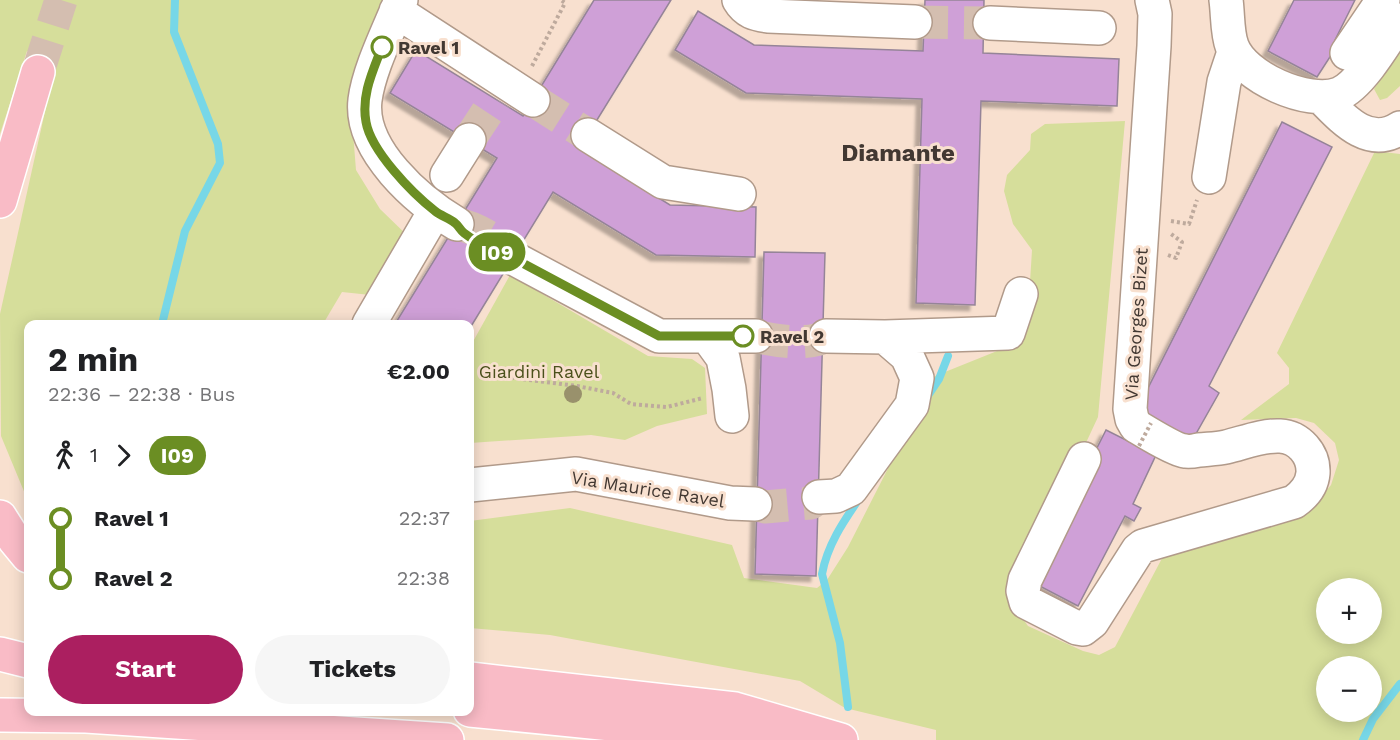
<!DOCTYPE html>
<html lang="en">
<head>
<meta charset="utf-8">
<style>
  body { margin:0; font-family:"Work Sans",sans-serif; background:#f6f6f6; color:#202124; height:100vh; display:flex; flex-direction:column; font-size:22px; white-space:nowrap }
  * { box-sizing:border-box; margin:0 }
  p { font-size:20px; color:#757577 }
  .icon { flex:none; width:33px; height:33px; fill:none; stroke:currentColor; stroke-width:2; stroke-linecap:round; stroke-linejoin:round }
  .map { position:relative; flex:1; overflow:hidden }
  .details { position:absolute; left:24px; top:320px; width:450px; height:396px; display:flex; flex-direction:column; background:#fff; border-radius:12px; box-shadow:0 3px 15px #0003 }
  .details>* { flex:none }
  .badge { padding:0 12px; border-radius:20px; font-size:21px; line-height:39px }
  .buttons { position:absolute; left:1316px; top:578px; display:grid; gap:12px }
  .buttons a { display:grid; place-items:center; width:66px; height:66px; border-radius:50%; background:#fff; box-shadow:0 3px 15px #0003; font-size:30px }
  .map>.badge { position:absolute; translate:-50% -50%; box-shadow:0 0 0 3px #fff }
  .legs { display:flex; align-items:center; gap:9px; height:66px; padding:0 24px; font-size:20px }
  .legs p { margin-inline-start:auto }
  .headline { display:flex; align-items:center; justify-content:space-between; height:102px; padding:0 24px }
  h1 { font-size:33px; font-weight:700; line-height:45px }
  .primary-button { display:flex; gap:12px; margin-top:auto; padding:12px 24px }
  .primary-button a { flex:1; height:69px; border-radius:36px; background:#ab1f60; color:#fff; font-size:24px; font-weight:700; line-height:69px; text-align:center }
  .primary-button a+a { background:#f6f6f6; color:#202124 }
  ul { padding:0 24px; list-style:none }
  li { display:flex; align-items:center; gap:21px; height:60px; font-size:22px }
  li i { display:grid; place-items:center; width:9px; height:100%; margin:0 8px; background:currentColor }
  li i::after { content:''; width:15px; height:15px; margin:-8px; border:4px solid; border-radius:50%; background:#fff }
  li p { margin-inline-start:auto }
  li:first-child i { background:linear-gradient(#0000 50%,currentColor 0) }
  li:last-child i { background:linear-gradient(currentColor 50%,#0000 0) }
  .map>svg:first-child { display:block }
</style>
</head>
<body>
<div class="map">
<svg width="1400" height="740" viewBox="0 0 1400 740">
  <defs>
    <filter id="shadow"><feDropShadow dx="-5.5" dy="5.5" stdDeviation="1.5" flood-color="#0004"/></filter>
  </defs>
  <rect width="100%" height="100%" fill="#f8e0cf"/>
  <path fill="#d6de9b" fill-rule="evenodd" d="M 0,0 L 383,0 L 365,47 L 351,108 L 356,170 L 380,209 L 412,240 L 380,296 L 342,292 L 323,324 L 28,324 L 28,501 L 1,436 L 0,314 L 56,62 L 27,51 L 0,134 Z
    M 1400,50 L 1400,86 L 1387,98 L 1380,100 L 1374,89 Z
    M 1125,121 L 1098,417 L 1021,582 L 1018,612 L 1028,626 L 1083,651 L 1099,655 L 1115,647 L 1168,547 L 1316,503 L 1331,485 L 1339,460 L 1335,443 L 1314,423 L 1296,418 L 1241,420 L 1289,384 L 1289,368 L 1277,353 L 1375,151 L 1400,154 L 1400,740 L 936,740 L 936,730 L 845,708 L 800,681 L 550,635 L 470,628 L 470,521 L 570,508 L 732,545 L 744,578 L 817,588 L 827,580 L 848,547 L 935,376 L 1017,343 L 1027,330 L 1032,250 L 1013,224 L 1004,191 L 1007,175 L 1030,150 L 1031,134 L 1045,124 ZM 1326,588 L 1371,588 L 1371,633 L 1326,633 ZM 1326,666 L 1371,666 L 1371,711 L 1326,711 Z
    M 510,275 L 648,356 L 692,359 L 705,368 L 707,414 L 657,426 L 625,440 L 591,435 L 470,443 L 470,347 Z"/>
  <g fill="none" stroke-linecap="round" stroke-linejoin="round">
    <path stroke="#77d7e7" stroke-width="8" d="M 162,324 L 185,231 L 220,163 L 218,144 L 174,32 L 175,0
      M 927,397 L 939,379 L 948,356
      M 848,707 L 840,643 L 822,574 C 827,546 843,522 859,499
      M 1363,740 L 1373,719 L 1400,684"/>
  </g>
  <path fill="#cfa0d7" stroke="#958498" stroke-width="1.5" filter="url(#shadow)" d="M 594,0 L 671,0 L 579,149 L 670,205 L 756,207 L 755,257 L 656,255 L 553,192 L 470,328 L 470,324 L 395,324 L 497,158 L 390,93 L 416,50 L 523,116 Z
    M 925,0 L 984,0 L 983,53 L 1119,59 L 1117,106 L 981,101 L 975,305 L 916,303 L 922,99 L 746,93 L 675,50 L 698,11 L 754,45 L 923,51 Z
    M 1294,0 L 1355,0 L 1335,40 L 1339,43 L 1317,77 L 1268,51 Z
    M 1282,122 L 1332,147 L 1209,386 L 1219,393 L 1193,439 L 1137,410 Z
    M 764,252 L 825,253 L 816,576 L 755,574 Z
    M 1106,430 L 1156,455 L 1133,504 L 1141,508 L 1134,521 L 1125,516 L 1078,606 L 1030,581 Z"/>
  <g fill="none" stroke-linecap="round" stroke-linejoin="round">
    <path stroke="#d4beb0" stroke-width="33" stroke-dasharray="33 16" stroke-linecap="butt" d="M 915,22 L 990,23
      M 533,100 L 588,135
      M 469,140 L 496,99
      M 457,224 C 474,227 504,243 513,258
      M 756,336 C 773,341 811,346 826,336
      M 755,504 L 765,507 L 811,503 L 819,497"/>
    <path stroke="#d4beb0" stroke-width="33" stroke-dasharray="33 16" stroke-linecap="butt" d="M 38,72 L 61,0"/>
    <defs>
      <path id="minor" d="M 401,0 C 389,30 369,69 365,100 C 359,150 418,201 457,224
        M 739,0 C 746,12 755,14 768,16 L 915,22
        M 1226,0 C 1228,14 1227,33 1232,46 C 1243,77 1308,106 1339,94 C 1361,85 1387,40 1400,20
        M 396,11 L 533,100
        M 990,23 L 1099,28
        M 1347,53 L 1383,0
        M 1321,97 C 1342,118 1368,149 1400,128
        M 588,135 L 663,182 L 739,194
        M 447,175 L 469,140
        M 1209,177 L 1224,82 L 1234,52
        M 513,258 L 659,336 L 756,336
        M 369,324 L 435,211
        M 707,336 L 723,358 L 729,389 L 732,416
        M 826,336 L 885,337 L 1008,333 L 1021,294
        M 1084,459 L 1025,580 L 1023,591 L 1026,602 L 1077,628 L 1083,629 L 1092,622 L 1138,550 L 1143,546 L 1294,502 C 1304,495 1312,486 1313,473 C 1314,454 1299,437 1280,436 C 1262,435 1243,443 1226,447 C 1217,449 1208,449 1199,450 C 1194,451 1189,452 1185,451 C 1175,450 1146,432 1136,426 L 1132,419 L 1130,409 L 1154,46 L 1155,14 L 1152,0
        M 470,485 L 576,474 L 730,503 L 755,504
        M 819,497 L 836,496 L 851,489 L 912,405 L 917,378 L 907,356 L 885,337"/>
      <path id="highway" d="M 0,201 L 38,72
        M 0,517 L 14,539 L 28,556
        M 0,654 L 28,661
        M 470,679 L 735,709 L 841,740
        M 470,710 L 771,740
        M 0,715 L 86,716 L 447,740"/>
    </defs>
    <use href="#minor" stroke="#b19a8a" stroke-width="36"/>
    <use href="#highway" stroke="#fff" stroke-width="36"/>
    <path stroke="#beaa9d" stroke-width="4" stroke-dasharray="3 3" stroke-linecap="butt" d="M 532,66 L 565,3 L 561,0
      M 1171,221 L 1189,224 L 1197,200
      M 1168,255 L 1176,258 L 1182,242 L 1171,234
      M 484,365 L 514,378 L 577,386 L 613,393 L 631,404 L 667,407 L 703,398"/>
    <use href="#minor" stroke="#fff" stroke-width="33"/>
    <use href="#highway" stroke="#f9bbc6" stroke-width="33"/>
    <path stroke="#beaa9d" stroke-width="4" stroke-dasharray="3 3" stroke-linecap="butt" d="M 1139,446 L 1151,423"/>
  </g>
  <circle fill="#99916c" cx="573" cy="394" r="9"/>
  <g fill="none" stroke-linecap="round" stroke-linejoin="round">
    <defs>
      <path id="line-1" d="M 382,47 C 373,71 361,95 366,122 C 371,151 412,193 435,211 C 441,216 449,218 455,223 C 459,226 460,230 464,233 C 477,243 496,254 513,258 L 659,336 L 743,336"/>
    </defs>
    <use href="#line-1" stroke="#fff" stroke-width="14"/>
    <use href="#line-1" stroke="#6b8e23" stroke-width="9"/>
  </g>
  <g fill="#fff" stroke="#6b8e23" stroke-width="3">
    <circle cx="382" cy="47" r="10"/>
    <circle cx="743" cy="336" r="10"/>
  </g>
  <g text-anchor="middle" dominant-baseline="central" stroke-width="6" stroke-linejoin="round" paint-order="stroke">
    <g font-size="18" font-weight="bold" fill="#423832" stroke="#f8e0cf" text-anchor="start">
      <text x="398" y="47">Ravel 1</text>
      <text x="760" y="336">Ravel 2</text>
    </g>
    <g font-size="18" fill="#423832" stroke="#f8e0cf">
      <text transform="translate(1136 324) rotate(-86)">Via Georges Bizet</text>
      <text transform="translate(648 489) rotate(9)">Via Maurice Ravel</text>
    </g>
    <g font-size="18" fill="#4b501b" stroke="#f8e0cf">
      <text x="539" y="371">Giardini Ravel</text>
    </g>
    <g font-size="24" font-weight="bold" fill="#423832" stroke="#f8e0cf">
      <text x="898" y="153">Diamante</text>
    </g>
  </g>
</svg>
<div class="buttons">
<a>+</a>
<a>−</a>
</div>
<b class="badge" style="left:497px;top:252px;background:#6b8e23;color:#fff">I09</b>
<section class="details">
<div class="headline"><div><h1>2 min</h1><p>22:36 – 22:38 · Bus</p></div><b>€2.00</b></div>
<div class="legs"><svg class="icon" aria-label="walk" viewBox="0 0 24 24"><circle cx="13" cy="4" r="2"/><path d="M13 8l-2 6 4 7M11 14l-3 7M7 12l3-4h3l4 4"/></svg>1<svg class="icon" aria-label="forward" viewBox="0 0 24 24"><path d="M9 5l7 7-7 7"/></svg><b class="badge" style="background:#6b8e23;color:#fff">I09</b></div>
<ul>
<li><i style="color:#6b8e23"></i><b>Ravel 1</b><p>22:37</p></li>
<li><i style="color:#6b8e23"></i><b>Ravel 2</b><p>22:38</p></li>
</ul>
<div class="primary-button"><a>Start</a><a>Tickets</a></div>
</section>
</div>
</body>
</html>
